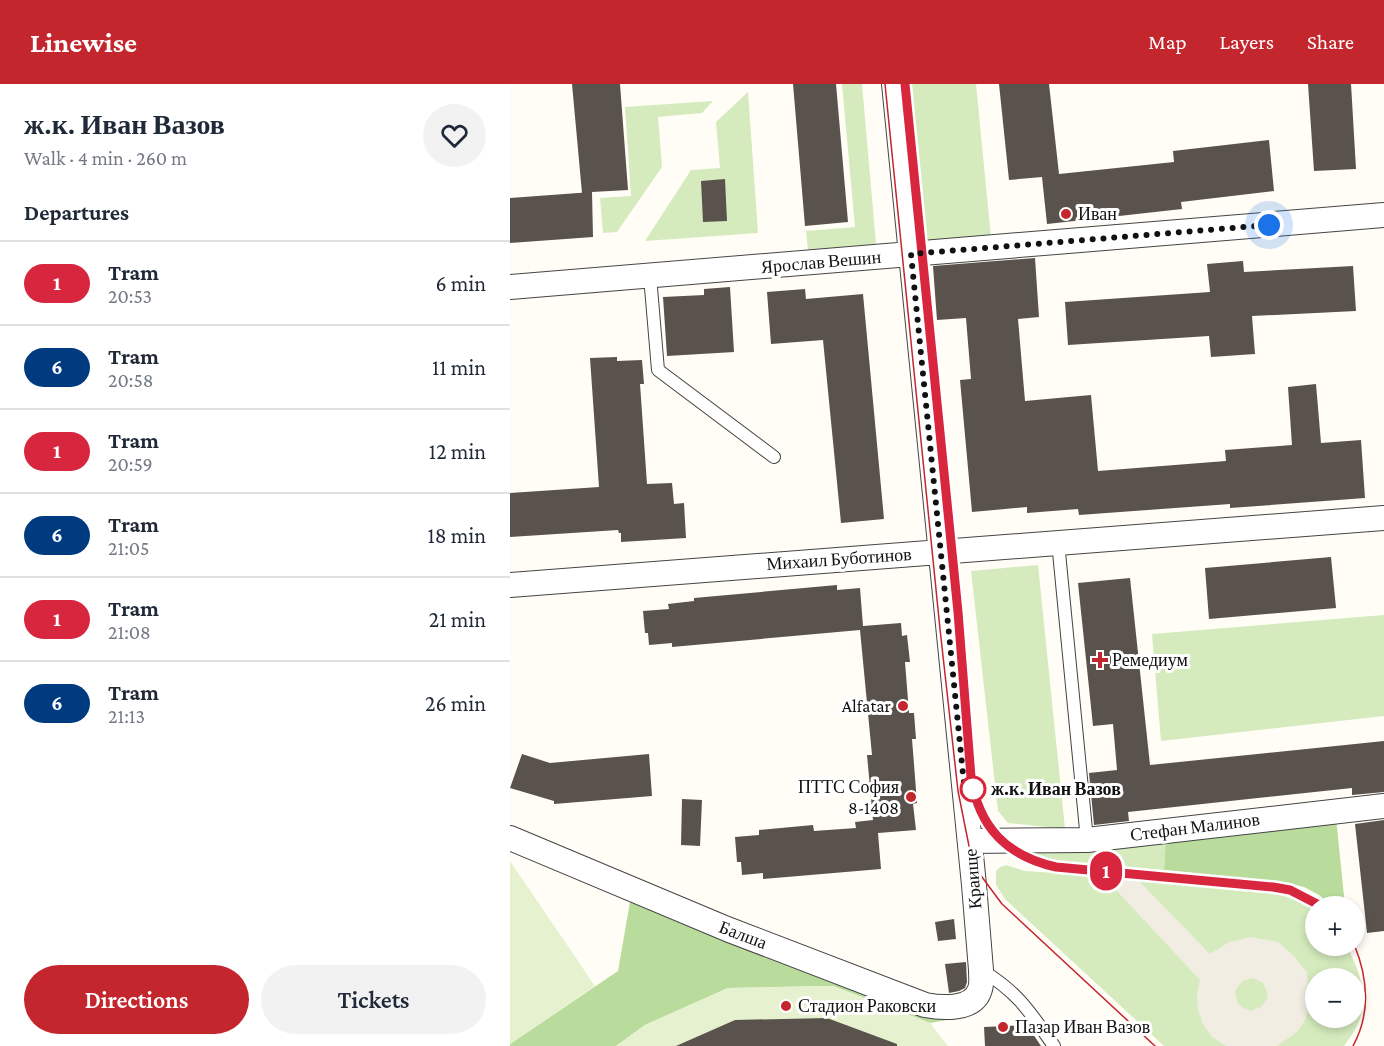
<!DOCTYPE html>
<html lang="en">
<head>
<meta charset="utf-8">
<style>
  body { margin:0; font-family:"Crimson Pro",serif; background:#f2f2f3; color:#1f2937; height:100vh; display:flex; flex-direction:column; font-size:22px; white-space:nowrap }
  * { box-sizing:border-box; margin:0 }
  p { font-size:20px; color:#747a83 }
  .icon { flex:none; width:33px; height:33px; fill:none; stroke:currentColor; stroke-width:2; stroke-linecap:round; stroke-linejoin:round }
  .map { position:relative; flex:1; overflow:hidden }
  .panel { display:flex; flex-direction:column; background:#fff; width:510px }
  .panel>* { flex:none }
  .badge { padding:0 12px; border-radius:20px; font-size:21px; line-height:39px }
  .controls { position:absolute; left:795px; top:812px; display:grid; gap:12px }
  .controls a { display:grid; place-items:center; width:60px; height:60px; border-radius:50%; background:#fff; box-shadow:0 3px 9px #0003; font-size:30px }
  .you { position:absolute; width:30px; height:30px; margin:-15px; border:4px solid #fff; border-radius:50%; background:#1a73e8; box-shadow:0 0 0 9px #1a73e833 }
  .map>.badge { position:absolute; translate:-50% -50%; box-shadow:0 0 0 3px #fff }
  h2 { padding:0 24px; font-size:22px; line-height:54px }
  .round { display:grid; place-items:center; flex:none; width:63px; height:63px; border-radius:32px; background:#f2f2f3 }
  .head { display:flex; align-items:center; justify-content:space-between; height:102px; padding:0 24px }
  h1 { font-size:28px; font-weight:600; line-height:45px }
  .primary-button { display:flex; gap:12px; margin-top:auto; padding:12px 24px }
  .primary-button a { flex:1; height:69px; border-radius:36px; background:#c4262e; color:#fff; font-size:24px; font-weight:600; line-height:69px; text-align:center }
  .primary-button a+a { background:#f2f2f3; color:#1f2937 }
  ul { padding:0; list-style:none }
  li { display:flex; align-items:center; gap:18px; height:84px; padding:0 24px; border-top:2px solid #e0e1e3 }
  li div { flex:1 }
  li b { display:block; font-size:22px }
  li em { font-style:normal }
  li .badge { min-width:66px; font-weight:700; text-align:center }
  header { display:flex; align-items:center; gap:36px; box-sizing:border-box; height:84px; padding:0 30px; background:#c4262e; color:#fff }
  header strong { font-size:28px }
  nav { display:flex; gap:33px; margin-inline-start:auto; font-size:21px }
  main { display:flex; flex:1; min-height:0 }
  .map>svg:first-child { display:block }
</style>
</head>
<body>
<header>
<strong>Linewise</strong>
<nav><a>Map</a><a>Layers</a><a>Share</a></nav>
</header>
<main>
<section class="panel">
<div class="head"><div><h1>ж.к. Иван Вазов</h1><p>Walk · 4 min · 260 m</p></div><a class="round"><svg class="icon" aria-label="heart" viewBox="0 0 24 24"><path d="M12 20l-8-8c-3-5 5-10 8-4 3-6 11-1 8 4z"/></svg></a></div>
<h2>Departures</h2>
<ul>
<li><span class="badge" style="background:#d7263d;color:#fff">1</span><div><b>Tram</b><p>20:53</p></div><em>6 min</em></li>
<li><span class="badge" style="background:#003b80;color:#fff">6</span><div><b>Tram</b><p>20:58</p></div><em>11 min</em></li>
<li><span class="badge" style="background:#d7263d;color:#fff">1</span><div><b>Tram</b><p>20:59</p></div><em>12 min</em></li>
<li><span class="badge" style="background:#003b80;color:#fff">6</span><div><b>Tram</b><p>21:05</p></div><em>18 min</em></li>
<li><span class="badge" style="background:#d7263d;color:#fff">1</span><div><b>Tram</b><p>21:08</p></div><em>21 min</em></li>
<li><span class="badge" style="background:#003b80;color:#fff">6</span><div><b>Tram</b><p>21:13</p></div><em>26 min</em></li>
</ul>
<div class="primary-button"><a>Directions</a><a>Tickets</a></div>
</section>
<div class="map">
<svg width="874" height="962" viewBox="0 0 874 962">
  <rect width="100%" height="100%" fill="#fffdf5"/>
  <path fill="#d5ebbd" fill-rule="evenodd" d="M 332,0 L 352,0 L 366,160 L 298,166 L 296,147 L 345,143 Z
    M 395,0 L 466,0 L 482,164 L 412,170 Z
    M 238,8 L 248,149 L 135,157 L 181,86 L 210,84 L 206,38 Z
    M 203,17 L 192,29 L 148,33 L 152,83 L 107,148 L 93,149 L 90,114 L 121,112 L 115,23 Z
    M 528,481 L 555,745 L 498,739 L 488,727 L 461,487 Z
    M 874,531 L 874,632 L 651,657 L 642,550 Z
    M 656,753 L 654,786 L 532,777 L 523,770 L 532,763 Z
    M 496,781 L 515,787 L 593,792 L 766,809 L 795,820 L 805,828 L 806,861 L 836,861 C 850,887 860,914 847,942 C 844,949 838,956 834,962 L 654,962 L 495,815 L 486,801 L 486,787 L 490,783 ZM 806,894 L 844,894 L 844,933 L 806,933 Z"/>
  <path fill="#b9dc9c" d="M 826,734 L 835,822 L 823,822 L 809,811 L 794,803 L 778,799 L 654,786 L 656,753 Z
    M 121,812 L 437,936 L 420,939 L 323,902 L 218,904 L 135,941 L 106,962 L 0,962 L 0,960 L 108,887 Z"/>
  <path fill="#e6f2cf" d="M 0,777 L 85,902 L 0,960 Z
    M 323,902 L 420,939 L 438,962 L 106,962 L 135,941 L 218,904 Z"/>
  <path fill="#f1ede2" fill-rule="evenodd" d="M 593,792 L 627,795 L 700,870 L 719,858 L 741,853 L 768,858 L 785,873 L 797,889 L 799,915 L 796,934 L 787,948 L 767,962 L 716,962 L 702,953 L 693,940 L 688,926 L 687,910 L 690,896 ZM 743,894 L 753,899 L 758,910 L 757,915 L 751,923 L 741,927 L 732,923 L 728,919 L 725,910 L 726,905 L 733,897 Z"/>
  <path fill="#5a524d" d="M 62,0 L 110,0 L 118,106 L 82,108 L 83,153 L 0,159 L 0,114 L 82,108 L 72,109 Z
    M 283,0 L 326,0 L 338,138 L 295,142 Z
    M 489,0 L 539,0 L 549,90 L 664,78 L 663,67 L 759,56 L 764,107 L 671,118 L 672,125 L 537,140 L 532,93 L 499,96 Z
    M 798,0 L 841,0 L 846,85 L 804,87 Z
    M 215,95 L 217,137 L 193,138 L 191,97 Z
    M 525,174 L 529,233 L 508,235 L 515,317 L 581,311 L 588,387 L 716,377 L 715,366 L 782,361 L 778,303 L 806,300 L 811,359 L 851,356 L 855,414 L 720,424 L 720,420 L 569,431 L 568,425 L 517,429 L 517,423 L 462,428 L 450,296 L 461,295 L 456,234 L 427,236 L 423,182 Z
    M 733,177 L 734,188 L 843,182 L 846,227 L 742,232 L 745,270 L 701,273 L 699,252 L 558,261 L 555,218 L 700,208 L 697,180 Z
    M 220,203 L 224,268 L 157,272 L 153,213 L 194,211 L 194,205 Z
    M 295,205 L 296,215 L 353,210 L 374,435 L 331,439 L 313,256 L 261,260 L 257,208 Z
    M 107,273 L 107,277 L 132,276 L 134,300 L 130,300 L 137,400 L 162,399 L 164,420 L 174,419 L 176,454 L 111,458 L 111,449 L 109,449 L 108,446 L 0,453 L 0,409 L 89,403 L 80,274 Z
    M 821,473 L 826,524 L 699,535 L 695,484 Z
    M 620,494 L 640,681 L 874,657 L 874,708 L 842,711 L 842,704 L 618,728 L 619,737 L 584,741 L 579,689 L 607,686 L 603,640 L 583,642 L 568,499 Z
    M 327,501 L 327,506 L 350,504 L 353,542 L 391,539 L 392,552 L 397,551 L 400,578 L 395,578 L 399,629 L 404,629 L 406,655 L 402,655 L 407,719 L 403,720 L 406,746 L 368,749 L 371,785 L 253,795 L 253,789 L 232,791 L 231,778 L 227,778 L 225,753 L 249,751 L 249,746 L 303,741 L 304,747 L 346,744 L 345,738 L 363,736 L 357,671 L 362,671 L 350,546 L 162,563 L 162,559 L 139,561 L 138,549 L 135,549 L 133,527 L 159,525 L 158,520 L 184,517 L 184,514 Z
    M 12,670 L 40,679 L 139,670 L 142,712 L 44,720 L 44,717 L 0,704 Z
    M 172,715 L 192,716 L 190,762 L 171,761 Z
    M 874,736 L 874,847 L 857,849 L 845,740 Z
    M 444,835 L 446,855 L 428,857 L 425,838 Z
    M 456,878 L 457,898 L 455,904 L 449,907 L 439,909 L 435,880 Z
    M 317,934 L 387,960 L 387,962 L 166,962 L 225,936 Z
    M 517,941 L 531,962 L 475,962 L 474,943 Z"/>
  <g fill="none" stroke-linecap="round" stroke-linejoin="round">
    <defs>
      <path id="service" d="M 140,192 L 148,286 L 264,373
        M 548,458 L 577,756
        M 471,886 C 508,908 520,928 544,962"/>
      <path id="minor" d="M 0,203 L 874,131
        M 0,501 L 874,434
        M 0,754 L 217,845 L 415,921 C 431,924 464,927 470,905 C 472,900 471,892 471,886 L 464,801 L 384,0
        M 460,757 L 577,756 L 874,722"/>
    </defs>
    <use href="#service" stroke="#444" stroke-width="14"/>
    <use href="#minor" stroke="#444" stroke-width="26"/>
    <use href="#service" stroke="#fff" stroke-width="12"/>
    <use href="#minor" stroke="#fff" stroke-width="24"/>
    <path stroke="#c4262e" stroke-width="1.5" d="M 375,0 L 430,545 L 448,707 L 459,762 L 469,789 L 492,820 L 645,962
      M 395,0 L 451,564 L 461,692 C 469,744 496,772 546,783 L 763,803 L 796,813 L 811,822
      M 843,962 C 861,929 858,894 844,860"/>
  </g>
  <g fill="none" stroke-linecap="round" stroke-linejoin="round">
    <defs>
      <path id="line" d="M 395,0 L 448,528 L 461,693 C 469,744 497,772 546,783 L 763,803 L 780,806 L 811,822"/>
    </defs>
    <use href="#line" stroke="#fff" stroke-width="14"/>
    <use href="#line" stroke="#d7263d" stroke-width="9"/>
    <path stroke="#111" stroke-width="6" stroke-dasharray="0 10.8" d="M 463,705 L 455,710 L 401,170 L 759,141"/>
  </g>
  <g fill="#c4262e" stroke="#fff" stroke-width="2">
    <circle cx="556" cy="130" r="6"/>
    <path d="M587 567h6v6h6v6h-6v6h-6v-6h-6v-6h6z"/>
    <circle cx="393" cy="622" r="6"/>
    <circle cx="401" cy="713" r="6"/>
    <circle cx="276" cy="922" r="6"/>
    <circle cx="493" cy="943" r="6"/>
  </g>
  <circle fill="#fff" stroke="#d7263d" stroke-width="3" cx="463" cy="705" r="12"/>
  <g text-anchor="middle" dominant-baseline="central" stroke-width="6" stroke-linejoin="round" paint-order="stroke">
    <g font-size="18" fill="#111" stroke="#fff" text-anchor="start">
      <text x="568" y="130">Иван</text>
      <text x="602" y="576">Ремедиум</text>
      <text x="381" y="622" text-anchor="end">Alfatar</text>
      <text x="389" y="703" text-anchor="end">ПТТС София<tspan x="389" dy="21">8-1408</tspan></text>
      <text x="288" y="922">Стадион Раковски</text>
      <text x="505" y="943">Пазар Иван Вазов</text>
    </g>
    <g font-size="18" fill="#111" stroke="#fff">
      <text transform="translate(311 178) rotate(-5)">Ярослав Вешин</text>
      <text transform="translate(329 475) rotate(-4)">Михаил Буботинов</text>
      <text transform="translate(685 743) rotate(-7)">Стефан Малинов</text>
      <text transform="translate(463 795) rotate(-95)">Краище</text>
      <text transform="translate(233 851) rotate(21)">Балша</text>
    </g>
    <g font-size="18" font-weight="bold" fill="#111" stroke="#fff" text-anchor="start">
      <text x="481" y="705">ж.к. Иван Вазов</text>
    </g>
  </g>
</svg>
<div class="controls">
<a>+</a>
<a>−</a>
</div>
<div class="you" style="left:759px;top:141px"></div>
<b class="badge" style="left:596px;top:787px;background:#d7263d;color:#fff">1</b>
</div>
</main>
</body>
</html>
